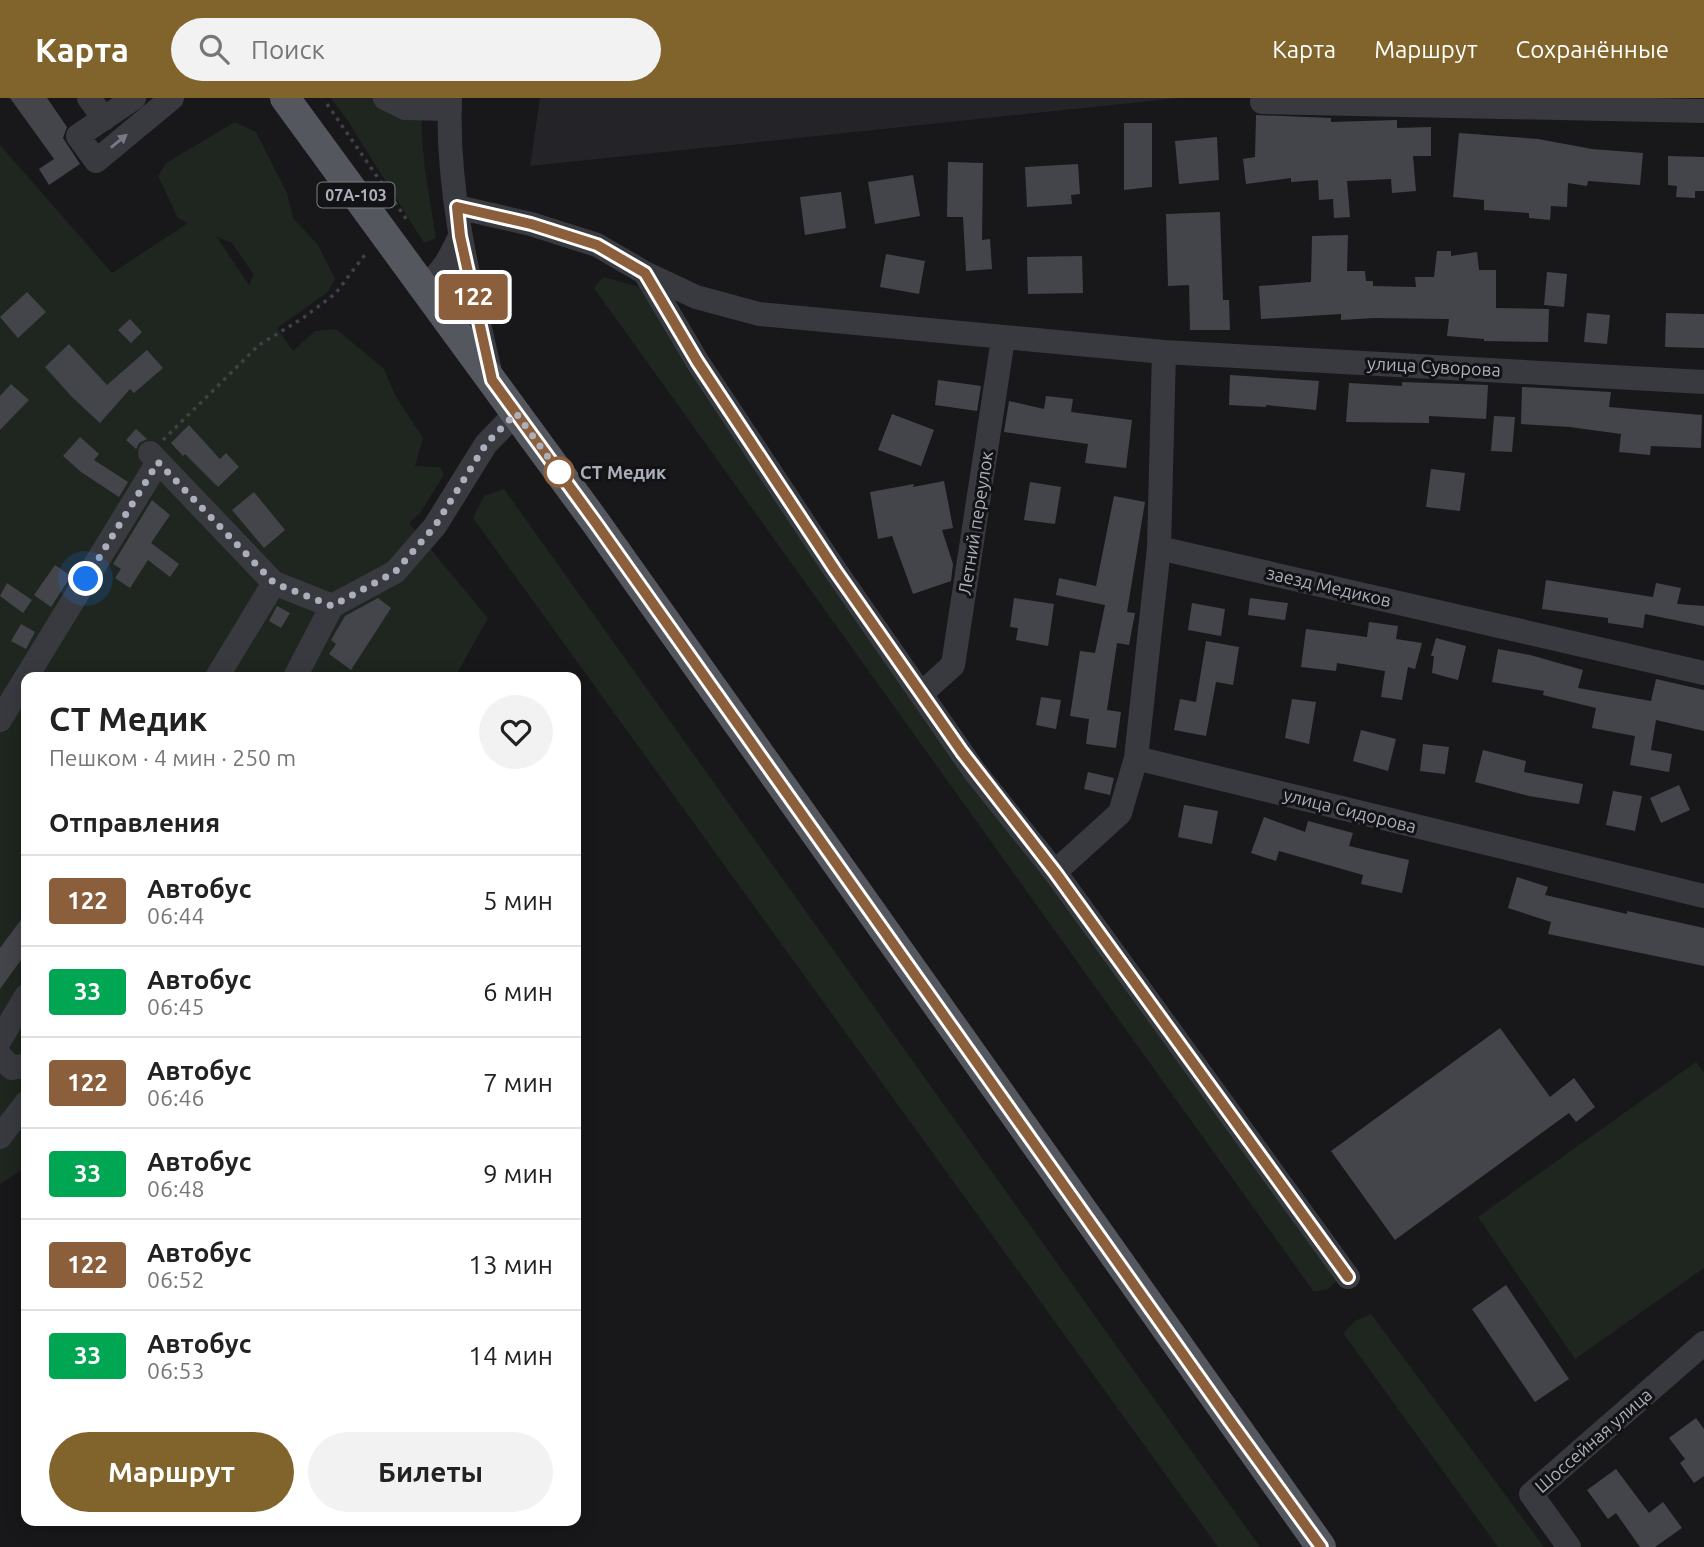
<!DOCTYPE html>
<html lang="ru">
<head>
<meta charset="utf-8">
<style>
  body { margin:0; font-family:Ubuntu,sans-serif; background:#f2f2f2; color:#222; height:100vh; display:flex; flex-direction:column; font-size:26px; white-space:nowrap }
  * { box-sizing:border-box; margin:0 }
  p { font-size:23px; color:#767676 }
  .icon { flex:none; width:38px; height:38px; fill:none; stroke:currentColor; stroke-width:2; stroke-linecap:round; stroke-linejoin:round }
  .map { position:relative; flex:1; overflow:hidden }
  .details { position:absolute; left:21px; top:574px; width:560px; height:854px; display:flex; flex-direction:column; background:#fff; border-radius:14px; box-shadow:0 4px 18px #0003 }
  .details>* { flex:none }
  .badge { padding:0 14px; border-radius:5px; font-size:24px; line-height:46px }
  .you { position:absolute; width:35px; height:35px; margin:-18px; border:5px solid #fff; border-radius:50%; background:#1a73e8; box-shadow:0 0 0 10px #1a73e833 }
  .map>.badge { position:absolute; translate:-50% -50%; box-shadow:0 0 0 4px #fff }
  h2 { padding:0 28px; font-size:26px; line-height:63px }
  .round { display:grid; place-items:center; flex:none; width:74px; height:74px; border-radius:37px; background:#f2f2f2 }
  .headline { display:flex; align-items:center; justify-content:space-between; height:119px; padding:0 28px }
  h1 { font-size:33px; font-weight:700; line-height:52px }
  .button { display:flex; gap:14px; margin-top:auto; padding:14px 28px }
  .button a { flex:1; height:80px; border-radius:42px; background:#81642b; color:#fff; font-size:28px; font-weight:700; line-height:80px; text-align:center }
  .button a+a { background:#f2f2f2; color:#222 }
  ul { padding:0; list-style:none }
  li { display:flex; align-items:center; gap:21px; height:91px; padding:0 28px; border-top:2px solid #e0e0e0 }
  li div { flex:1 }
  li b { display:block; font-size:26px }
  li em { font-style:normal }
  li .badge { min-width:77px; font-weight:700; text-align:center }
  header { display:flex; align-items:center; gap:42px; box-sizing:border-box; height:98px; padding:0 35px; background:#81642b; color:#fff }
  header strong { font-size:33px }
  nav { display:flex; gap:38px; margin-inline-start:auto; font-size:24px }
  .search { width:490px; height:63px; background:#f2f2f2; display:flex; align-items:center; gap:18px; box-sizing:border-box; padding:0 24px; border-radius:38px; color:#767676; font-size:26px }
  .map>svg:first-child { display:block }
</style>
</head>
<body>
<header>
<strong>Карта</strong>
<div class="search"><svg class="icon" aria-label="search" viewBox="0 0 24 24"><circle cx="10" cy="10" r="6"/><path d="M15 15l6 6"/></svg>Поиск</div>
<nav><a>Карта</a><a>Маршрут</a><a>Сохранённые</a></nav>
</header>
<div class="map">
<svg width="1704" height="1449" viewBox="0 0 1704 1449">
  <rect width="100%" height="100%" fill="#18181b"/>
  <path fill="#242428" d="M 540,0 L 1179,0 L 530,68 Z"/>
  <path fill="#1e261f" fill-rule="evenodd" d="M 331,0 L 423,0 C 418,46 429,94 436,140 L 424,145 L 348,23 Z
    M 235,24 L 256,34 L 287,95 L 293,120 L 318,147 L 335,181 L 328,194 L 277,230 L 293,253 L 315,233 L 336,231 L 384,271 L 396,299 L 423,340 L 415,368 L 440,369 L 444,377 L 420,415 L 409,425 L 488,520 L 455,579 L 26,579 L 26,1069 L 0,1086 L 0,47 L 112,175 L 188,125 L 178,120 L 158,78 L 166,65 ZM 216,138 L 232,145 L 254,177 L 249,187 Z
    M 603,179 L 640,189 L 1340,1180 L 1328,1191 L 1314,1194 L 594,190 Z
    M 504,391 L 1260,1449 L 1218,1449 L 473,420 L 484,398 Z
    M 1696,964 L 1704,974 L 1704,1170 L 1575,1261 L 1478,1119 Z
    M 1371,1216 L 1544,1449 L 1498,1449 L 1343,1235 L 1355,1223 Z"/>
  <path fill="#44454b" d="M 10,0 L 47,0 L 67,29 L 63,40 L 80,66 L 49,87 L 39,71 L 54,61 Z
    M 1256,17 L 1331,20 L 1331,24 L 1397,22 L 1397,30 L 1431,29 L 1431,58 L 1413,58 L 1416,93 L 1392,95 L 1391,81 L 1347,83 L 1350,119 L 1334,120 L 1333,101 L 1319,102 L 1318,82 L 1291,84 L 1291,80 L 1246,86 L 1243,61 L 1255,59 Z
    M 1124,25 L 1152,25 L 1152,89 L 1124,92 Z
    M 1459,35 L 1538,41 L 1592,51 L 1643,55 L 1640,87 L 1588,83 L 1587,88 L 1568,85 L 1567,109 L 1551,108 L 1550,122 L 1529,120 L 1529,115 L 1484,112 L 1484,102 L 1453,99 Z
    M 1217,39 L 1219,82 L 1179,86 L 1175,43 Z
    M 1668,58 L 1704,59 L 1704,93 L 1695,93 L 1695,100 L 1676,99 L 1677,88 L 1668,87 Z
    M 948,64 L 983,65 L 982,142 L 990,141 L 992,171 L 966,173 L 963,119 L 947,119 Z
    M 1078,66 L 1080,96 L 1071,97 L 1072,106 L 1027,109 L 1025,69 Z
    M 913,77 L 920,118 L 875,126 L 868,84 Z
    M 841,94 L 846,130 L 805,137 L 800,99 Z
    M 1220,114 L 1223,202 L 1229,202 L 1230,232 L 1190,232 L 1189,187 L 1168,188 L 1166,116 Z
    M 1348,137 L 1347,173 L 1365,173 L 1366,183 L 1373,183 L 1373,188 L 1416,189 L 1415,179 L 1434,179 L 1437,153 L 1451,153 L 1451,158 L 1477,154 L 1479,172 L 1496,172 L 1496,210 L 1549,211 L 1548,244 L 1484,243 L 1484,241 L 1447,238 L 1449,221 L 1374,220 L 1341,222 L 1341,216 L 1261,221 L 1259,188 L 1311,184 L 1312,138 Z
    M 886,156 L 925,163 L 919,196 L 880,189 Z
    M 1082,158 L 1083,195 L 1028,196 L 1027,159 Z
    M 1547,174 L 1567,176 L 1564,209 L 1544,207 Z
    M 27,194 L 46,214 L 18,240 L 0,219 Z
    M 1587,215 L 1610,217 L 1607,246 L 1584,244 Z
    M 1666,215 L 1704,216 L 1704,250 L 1665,249 Z
    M 130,221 L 142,234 L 131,245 L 118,232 Z
    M 69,246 L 107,287 L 147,252 L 163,270 L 134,295 L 130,291 L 100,325 L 72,299 L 45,269 Z
    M 1230,277 L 1319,283 L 1316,312 L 1266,307 L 1266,309 L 1229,307 Z
    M 938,282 L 981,288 L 977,313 L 935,307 Z
    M 1402,284 L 1488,287 L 1486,321 L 1429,318 L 1429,325 L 1346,324 L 1349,285 L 1402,288 Z
    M 11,286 L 29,302 L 0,332 L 0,298 Z
    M 1522,289 L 1611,294 L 1609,309 L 1702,317 L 1701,350 L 1651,348 L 1650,357 L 1619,354 L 1621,336 L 1570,329 L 1521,326 Z
    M 1046,298 L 1073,301 L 1071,314 L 1132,322 L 1126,370 L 1085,365 L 1088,346 L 1004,334 L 1009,303 L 1044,311 Z
    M 892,316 L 934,332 L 921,368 L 878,352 Z
    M 1494,318 L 1515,319 L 1512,354 L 1491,353 Z
    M 189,327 L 220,361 L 226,355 L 239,369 L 218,389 L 185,356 L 183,358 L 171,345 Z
    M 136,331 L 147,341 L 139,345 L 136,351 L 126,342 Z
    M 80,339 L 99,356 L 94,362 L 128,384 L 119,399 L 81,374 L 63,358 Z
    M 1431,371 L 1465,375 L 1460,413 L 1426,409 Z
    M 944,383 L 953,430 L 942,432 L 953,466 L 951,483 L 913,496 L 892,438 L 878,441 L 870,394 L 914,386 L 913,389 Z
    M 1030,384 L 1061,389 L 1055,426 L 1024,422 Z
    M 254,394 L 285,432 L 264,450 L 232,412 Z
    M 1114,398 L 1145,404 L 1127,514 L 1135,515 L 1129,547 L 1117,545 L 1107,612 L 1121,614 L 1116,650 L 1086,646 L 1089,621 L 1070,618 L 1080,553 L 1095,555 L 1105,507 L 1056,497 L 1059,480 L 1096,488 Z
    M 152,402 L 170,417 L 151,445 L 179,466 L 170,479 L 148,462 L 130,490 L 115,480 L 121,471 L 113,466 Z
    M 55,467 L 71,478 L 51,509 L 34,497 Z
    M 1546,482 L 1653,499 L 1656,485 L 1681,490 L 1677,506 L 1704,508 L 1704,528 L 1645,516 L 1643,530 L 1608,525 L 1608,520 L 1542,511 Z
    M 7,485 L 32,502 L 23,515 L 0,498 Z
    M 378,500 L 391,510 L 351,572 L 329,556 L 336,546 L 331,542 L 345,518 Z
    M 1014,500 L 1054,506 L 1048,548 L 1016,542 L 1018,530 L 1010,529 Z
    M 1250,500 L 1288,505 L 1285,522 L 1248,517 Z
    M 1192,505 L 1225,511 L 1221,538 L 1188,532 Z
    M 277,508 L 290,515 L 281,530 L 269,523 Z
    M 1369,524 L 1398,528 L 1396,541 L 1422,545 L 1415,571 L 1408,569 L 1402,602 L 1381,599 L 1385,573 L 1337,565 L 1336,573 L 1301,569 L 1306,531 L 1367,539 Z
    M 21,526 L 35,534 L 26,551 L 11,543 Z
    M 1436,540 L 1466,548 L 1458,582 L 1432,575 L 1434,558 L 1431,558 Z
    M 1206,543 L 1239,549 L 1233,587 L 1216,584 L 1206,638 L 1174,632 L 1180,601 L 1196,604 Z
    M 1498,551 L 1530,557 L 1583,572 L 1578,590 L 1651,603 L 1656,581 L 1704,592 L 1704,633 L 1656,622 L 1651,652 L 1672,656 L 1669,674 L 1630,667 L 1635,638 L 1592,630 L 1596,610 L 1543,597 L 1544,593 L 1492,584 Z
    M 1041,599 L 1061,602 L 1056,631 L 1036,627 Z
    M 1292,601 L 1316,604 L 1309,646 L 1285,640 Z
    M 1361,632 L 1396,641 L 1388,673 L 1353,663 Z
    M 1423,646 L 1449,649 L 1445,676 L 1420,673 Z
    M 1483,652 L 1526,663 L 1524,674 L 1583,686 L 1579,706 L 1529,698 L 1475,684 Z
    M 1088,674 L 1114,680 L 1110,697 L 1084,691 Z
    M 1679,687 L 1690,712 L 1661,725 L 1650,700 Z
    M 1613,693 L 1642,698 L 1635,733 L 1606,727 Z
    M 1184,707 L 1218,713 L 1212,746 L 1178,739 Z
    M 1264,719 L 1305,734 L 1308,723 L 1353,735 L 1349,748 L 1409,762 L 1402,795 L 1361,786 L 1363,777 L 1279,753 L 1276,763 L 1251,755 Z
    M 1517,779 L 1548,789 L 1545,797 L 1627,816 L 1627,813 L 1704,830 L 1704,868 L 1548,836 L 1551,824 L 1508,810 Z
    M 26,815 L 26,855 L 0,891 L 0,850 Z
    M 1500,930 L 1550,999 L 1574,980 L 1595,1009 L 1576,1024 L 1569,1015 L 1395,1142 L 1331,1053 Z
    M 1506,1187 L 1569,1281 L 1535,1304 L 1472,1211 Z
    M 1696,1320 L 1704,1331 L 1704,1378 L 1694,1385 L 1680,1365 L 1685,1361 L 1669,1340 Z
    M 1616,1371 L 1649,1415 L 1663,1404 L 1682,1430 L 1655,1449 L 1640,1449 L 1616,1415 L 1608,1421 L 1587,1392 Z"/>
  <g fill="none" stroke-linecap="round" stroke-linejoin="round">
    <path stroke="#3f4147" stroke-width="3.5" stroke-dasharray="3.5 5" stroke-linecap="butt" d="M 327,6 L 407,122
      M 163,342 L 259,247 L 303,220 L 335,196 L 367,154"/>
    <path stroke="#393a40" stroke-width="24" d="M 89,0 L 104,21
      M 134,0 L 78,38 L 96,63 L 172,0
      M 385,0 L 405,10 L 450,11
      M 450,0 C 446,94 470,187 491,278
      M 1262,4 L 1704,13
      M 457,109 L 531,126 L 597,147 L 645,175 L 697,263 L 835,472 L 975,674 L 1055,774 L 1348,1179
      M 645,175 L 696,199 L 759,216 L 1164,254 L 1704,284
      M 423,189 C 442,176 451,158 460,138
      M 150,355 L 274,485 L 332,508 L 395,474 L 435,428 L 486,346 L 516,315
      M 1159,450 L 1164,254
      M 217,579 L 274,485
      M 295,579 L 332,508
      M 921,596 L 953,567 L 1003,241
      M 0,622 L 158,364
      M 1136,660 L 1159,450 L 1704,575
      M 1055,774 L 1120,715 L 1136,660 L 1704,798
      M 0,942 L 26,898
      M 0,958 L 12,970 L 26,967
      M 0,1039 L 26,1005
      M 1569,1449 L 1531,1396 L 1704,1245"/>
    <path stroke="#55575f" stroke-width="30" d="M 285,0 L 596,425 L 1321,1449"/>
  </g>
  <defs><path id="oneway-solid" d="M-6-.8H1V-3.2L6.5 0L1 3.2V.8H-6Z" transform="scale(1.75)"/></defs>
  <use fill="#777a84" href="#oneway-solid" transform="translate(119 43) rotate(-39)"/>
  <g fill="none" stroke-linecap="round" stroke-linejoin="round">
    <defs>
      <path id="line" d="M 1321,1449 L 1230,1323 L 596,425 L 492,282 L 460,138 L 457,109 L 531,126 L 597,147 L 645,175 L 697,263 L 835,472 L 962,654 L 1055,774 L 1348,1179"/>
    </defs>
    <use href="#line" stroke="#fff" stroke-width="16"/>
    <use href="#line" stroke="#8b5e3c" stroke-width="10"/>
    <path stroke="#aaafbb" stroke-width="7" stroke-dasharray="0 12.6" d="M 86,481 L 158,364 L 274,485 L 332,508 L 395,474 L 435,428 L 486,346 L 516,315 L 564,381 L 559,374"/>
  </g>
  <circle fill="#fff" stroke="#8b5e3c" stroke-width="3.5" cx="559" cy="374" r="14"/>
  <g text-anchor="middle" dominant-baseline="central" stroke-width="6" stroke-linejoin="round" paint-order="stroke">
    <rect fill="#131316" stroke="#7d808a" stroke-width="2" x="317.5" y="84.5" width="77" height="25" rx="5"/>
    <g font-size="16" font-weight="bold" fill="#aaafbb">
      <text x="356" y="97">07А-103</text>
    </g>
    <g font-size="18" fill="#aaafbb" stroke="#131316">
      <text transform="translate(1434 268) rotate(3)">улица Суворова</text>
      <text transform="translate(975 425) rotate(-81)">Летний переулок</text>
      <text transform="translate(1329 488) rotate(13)">заезд Медиков</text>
      <text transform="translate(1350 712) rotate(14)">улица Сидорова</text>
      <text transform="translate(1593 1342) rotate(-41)">Шоссейная улица</text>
    </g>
    <g font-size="18" font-weight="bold" fill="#aaafbb" stroke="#131316" text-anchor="start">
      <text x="580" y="374">СТ Медик</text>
    </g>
  </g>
</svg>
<div class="you" style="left:86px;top:481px"></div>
<b class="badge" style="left:473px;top:199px;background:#8b5e3c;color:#fff">122</b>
<section class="details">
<div class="headline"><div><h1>СТ Медик</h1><p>Пешком · 4 мин · 250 m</p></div><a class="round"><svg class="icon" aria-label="heart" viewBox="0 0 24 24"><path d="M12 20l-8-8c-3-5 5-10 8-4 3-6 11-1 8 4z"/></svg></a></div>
<h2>Отправления</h2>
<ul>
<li><span class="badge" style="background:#8b5e3c;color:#fff">122</span><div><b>Автобус</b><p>06:44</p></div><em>5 мин</em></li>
<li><span class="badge" style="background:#00a651;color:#fff">33</span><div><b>Автобус</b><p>06:45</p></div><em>6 мин</em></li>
<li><span class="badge" style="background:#8b5e3c;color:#fff">122</span><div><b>Автобус</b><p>06:46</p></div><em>7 мин</em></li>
<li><span class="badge" style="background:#00a651;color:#fff">33</span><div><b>Автобус</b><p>06:48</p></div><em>9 мин</em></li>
<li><span class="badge" style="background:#8b5e3c;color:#fff">122</span><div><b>Автобус</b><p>06:52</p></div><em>13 мин</em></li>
<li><span class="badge" style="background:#00a651;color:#fff">33</span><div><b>Автобус</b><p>06:53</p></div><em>14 мин</em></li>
</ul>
<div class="button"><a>Маршрут</a><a>Билеты</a></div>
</section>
</div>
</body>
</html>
